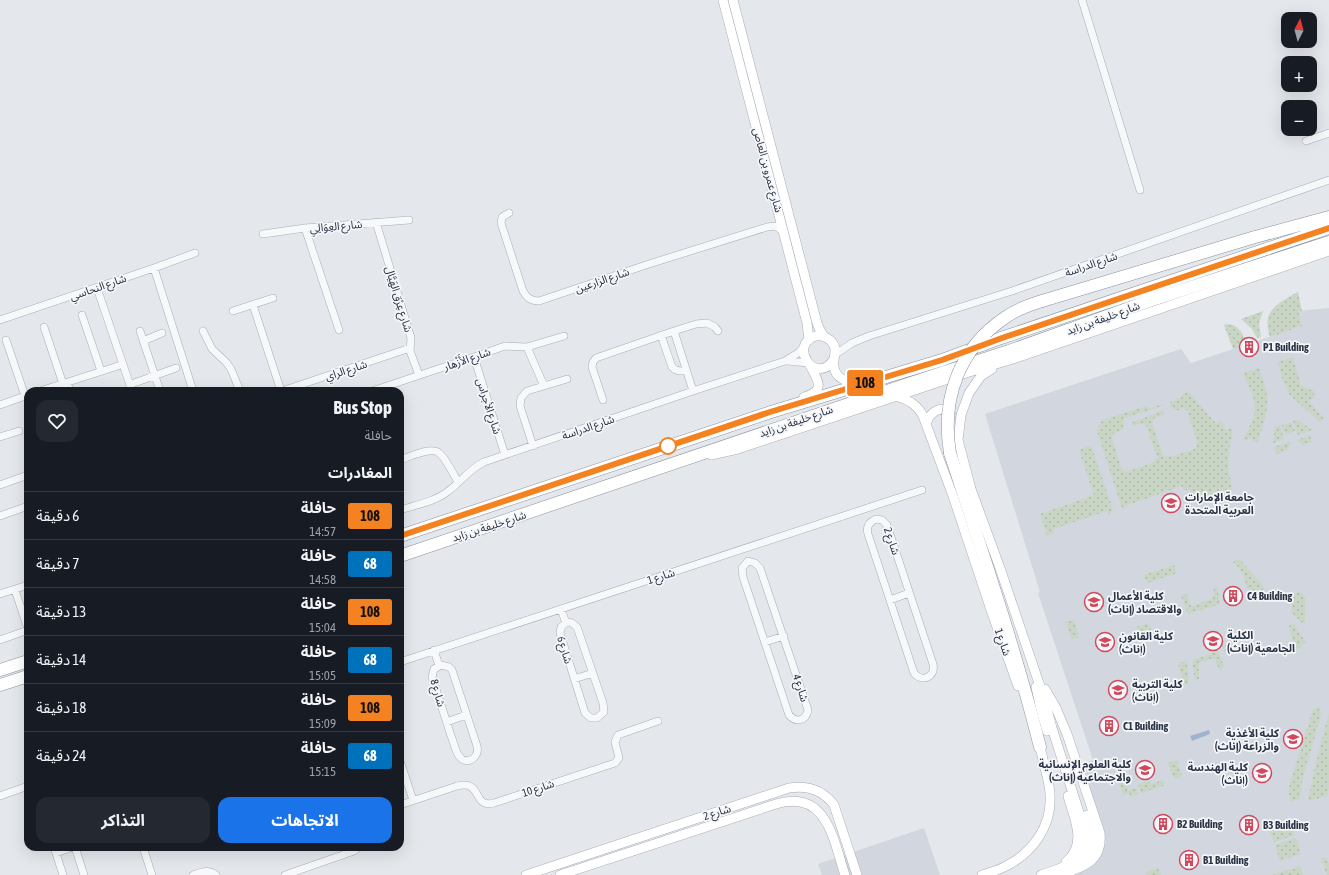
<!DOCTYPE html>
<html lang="ar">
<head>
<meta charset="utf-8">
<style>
  body { margin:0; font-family:"Asap Condensed","Noto Sans Arabic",sans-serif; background:#242831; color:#f1f3f6; direction:rtl; height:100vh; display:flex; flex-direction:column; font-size:15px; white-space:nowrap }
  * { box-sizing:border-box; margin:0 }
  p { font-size:13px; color:#9ea1a6 }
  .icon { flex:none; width:22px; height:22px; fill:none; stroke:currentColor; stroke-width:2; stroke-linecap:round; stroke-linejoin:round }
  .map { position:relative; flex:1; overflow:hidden; direction:ltr }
  .sheet { position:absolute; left:24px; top:387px; width:380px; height:464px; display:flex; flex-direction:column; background:#171b24; border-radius:12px; box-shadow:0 4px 16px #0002; direction:rtl }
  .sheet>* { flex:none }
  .badge { padding:0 8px; border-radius:3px; font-size:14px; line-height:26px }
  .needle { width:26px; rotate:6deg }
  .buttons { position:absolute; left:1281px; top:12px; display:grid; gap:8px }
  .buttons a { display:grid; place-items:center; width:36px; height:36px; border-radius:8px; background:#171b24; box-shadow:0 4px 16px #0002; font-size:20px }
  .map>.badge { position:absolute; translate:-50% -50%; box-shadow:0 0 0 2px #fff }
  h2 { padding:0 12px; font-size:15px; line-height:36px }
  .round { display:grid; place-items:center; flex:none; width:42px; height:42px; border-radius:12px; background:#242831 }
  .overview { display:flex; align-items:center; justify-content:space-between; height:68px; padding:0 12px }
  h1 { font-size:19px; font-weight:700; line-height:30px }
  .action { display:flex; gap:8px; margin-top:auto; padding:8px 12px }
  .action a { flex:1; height:46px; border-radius:12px; background:#1a73e8; color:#fff; font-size:16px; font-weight:700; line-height:46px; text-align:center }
  .action a+a { background:#242831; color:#f1f3f6 }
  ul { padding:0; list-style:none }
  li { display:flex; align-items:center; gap:12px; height:48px; padding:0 12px; border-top:1px solid #363941 }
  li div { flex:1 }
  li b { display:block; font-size:15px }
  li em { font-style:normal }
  li .badge { min-width:44px; font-weight:700; text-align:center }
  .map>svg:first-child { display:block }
</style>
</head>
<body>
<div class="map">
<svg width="1329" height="875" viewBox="0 0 1329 875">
  <defs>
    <pattern id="grass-dots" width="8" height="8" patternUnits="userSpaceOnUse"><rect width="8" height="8" fill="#c9d6c5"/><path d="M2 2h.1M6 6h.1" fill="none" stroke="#adb8ab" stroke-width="1.8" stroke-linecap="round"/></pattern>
  </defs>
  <rect width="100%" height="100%" fill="#e4e7ec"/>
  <path fill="#d2d6de" d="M 1329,308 L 1329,875 L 1069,875 L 1087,869 L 1092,866 L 1099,858 L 1106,843 L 1081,765 L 1093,760 L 1038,593 L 1040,592 L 985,414 L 1181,349 L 1191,363 L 1302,326 L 1299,311 Z
    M 924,828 L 940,875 L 822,875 L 818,864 Z"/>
  <path fill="url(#grass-dots)" d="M 1298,292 L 1302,311 L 1299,311 L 1302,326 L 1270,337 C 1261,310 1277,304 1298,292 Z
    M 1263,311 L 1259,323 L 1261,337 L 1257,338 L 1252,329 L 1241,319 Z
    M 1227,324 C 1240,325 1243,334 1247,345 L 1233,349 L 1224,325 Z
    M 1293,357 L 1301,386 L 1314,391 L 1314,397 L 1309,402 L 1324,418 L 1320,422 L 1290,395 L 1283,381 L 1278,362 Z
    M 1259,368 C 1262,377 1266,386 1267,396 C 1269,411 1262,428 1258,442 L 1254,442 L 1250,437 L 1247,440 L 1243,440 C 1247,431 1254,420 1255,410 C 1256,398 1247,384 1243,373 Z
    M 1189,392 L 1216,424 L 1220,421 L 1227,430 L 1230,428 L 1233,431 C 1229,447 1227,462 1230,478 C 1231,483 1233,489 1229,493 C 1225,499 1205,503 1197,506 L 1193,494 L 1190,490 L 1184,490 L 1182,486 L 1125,506 L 1126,509 L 1122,508 L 1098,434 C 1097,428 1099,424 1103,420 L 1146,406 L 1150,408 L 1163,404 L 1162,406 L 1125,418 L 1123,421 L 1124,428 C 1120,432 1113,431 1112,438 L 1121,467 L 1126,472 L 1154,462 L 1157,457 L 1146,425 L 1142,423 L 1133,426 L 1131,424 L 1131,423 L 1162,411 L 1164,412 L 1164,415 L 1154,418 L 1152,423 L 1163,456 L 1169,457 L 1193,450 L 1196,447 L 1197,442 L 1187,410 L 1183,408 L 1176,411 L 1173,410 L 1171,408 L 1170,402 L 1181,398 L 1183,394 Z
    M 1298,420 L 1312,430 L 1298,435 L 1293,421 Z
    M 1291,422 L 1295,431 L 1285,435 L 1282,425 Z
    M 1280,425 L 1284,439 L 1273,443 L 1275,427 Z
    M 1310,435 L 1312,442 L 1303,445 L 1297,440 Z
    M 1290,442 L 1288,450 L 1277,454 L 1274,447 Z
    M 1091,445 L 1113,510 L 1109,516 L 1107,511 L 1053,529 L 1054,533 L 1047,536 L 1040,514 L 1094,495 L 1079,450 Z
    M 1237,559 L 1242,562 L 1266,589 L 1249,595 C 1246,585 1244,568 1233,563 Z
    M 1174,565 L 1177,573 L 1147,583 L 1144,575 Z
    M 1217,587 L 1220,604 L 1188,614 L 1181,596 L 1187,594 L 1191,607 L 1213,598 L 1214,588 Z
    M 1297,592 L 1302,593 L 1305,597 L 1305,623 L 1301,622 L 1291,612 L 1294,596 Z
    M 1074,620 L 1079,637 L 1072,640 L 1066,622 Z
    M 1149,623 L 1154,637 L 1141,641 L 1136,627 Z
    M 1294,624 L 1306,643 L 1300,645 L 1301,648 L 1295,650 L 1289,626 Z
    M 1234,641 L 1237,646 L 1225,653 L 1222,646 Z
    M 1218,651 L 1224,667 L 1219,670 L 1215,658 L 1198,663 L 1199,679 L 1195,680 L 1192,660 Z
    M 1187,660 L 1189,684 L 1184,684 L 1178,664 Z
    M 1320,707 L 1321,715 L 1302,781 L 1300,799 L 1291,802 L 1289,793 L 1290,783 L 1313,709 Z
    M 1329,713 L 1329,787 L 1327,796 L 1308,801 L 1315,766 Z
    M 1177,760 L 1182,776 L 1174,779 L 1168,763 Z
    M 1124,780 L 1128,791 L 1136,788 L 1138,794 L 1131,797 L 1129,793 L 1123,795 L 1119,782 Z
    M 1163,780 L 1165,785 L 1141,793 L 1138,784 L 1149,781 L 1151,784 Z
    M 1292,825 L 1295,835 L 1274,842 L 1270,832 Z
    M 1296,838 L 1301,854 L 1280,861 L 1275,845 Z
    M 1326,857 L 1329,864 L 1329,875 L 1327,875 L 1321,859 Z
    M 1300,866 L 1303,875 L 1272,875 Z
    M 1158,868 L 1161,875 L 1147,875 L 1146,872 Z"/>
  <path fill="#9fb4cc" d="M 1209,730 L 1210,734 L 1192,741 L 1190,736 Z"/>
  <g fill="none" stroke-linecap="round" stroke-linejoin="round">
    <defs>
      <path id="street" d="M 1082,0 L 1140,190
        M 1306,141 L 1329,133
        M 509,213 L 502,217 L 501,223 L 523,291 C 527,298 531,301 539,301 L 649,264 L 767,227 L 775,226 L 784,232
        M 376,222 L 411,338 L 410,351 L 419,375
        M 305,228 L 339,330
        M 263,234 L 305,228 L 409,220
        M 154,268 L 193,391
        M 97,288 L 132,391
        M 253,305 L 281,391
        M 233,311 L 273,298
        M 82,315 L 101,371
        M 0,320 L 154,268 L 195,253
        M 44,327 L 63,384
        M 140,331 L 160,391
        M 203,331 L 212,349 L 226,362 L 231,369 L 240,391
        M 674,331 L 693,391
        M 661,335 L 672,367 C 676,371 681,372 686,370
        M 6,340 L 25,396
        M 143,341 L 162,333
        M 527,347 L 544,386
        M 836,354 L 852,343 L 869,336 L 1012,291 L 1329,180
        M 474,357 L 505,455
        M 787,361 L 808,363
        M 67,383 L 70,391
        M 134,383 L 176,368
        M 40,391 L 118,366
        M 282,391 L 410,348
        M 372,391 L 474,357 L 505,346 L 527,347 L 564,336
        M 603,400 L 592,367 L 593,362 L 596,358 L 674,331 L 696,324 L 707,323 L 715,327 L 718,331
        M 0,405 L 28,395
        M 0,437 L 19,431
        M 533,446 L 520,406 L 521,398 L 527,391 L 567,379
        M 400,460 C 409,457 431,446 439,453 C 445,457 454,475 458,482
        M 0,485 L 28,475
        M 400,510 C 415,505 434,502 447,492 C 461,482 468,470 484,462 L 693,391 L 785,361 L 798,353 L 805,346
        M 0,516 L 28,506
        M 876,519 L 882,520 L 887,525 L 933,664 C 936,677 922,683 914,673 L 868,534 C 866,527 869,522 876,519 Z
        M 748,561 L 755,563 L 760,568 L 808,710 C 806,721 796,723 789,715 L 743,577 L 742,568 Z
        M 15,590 L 28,629
        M 0,594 L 28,585
        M 890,600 L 909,593
        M 561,609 L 566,623
        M 569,622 L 572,623 L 577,627 L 603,703 L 604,712 L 597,718 L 591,718 L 585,713 L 560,633 L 561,627 L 566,623 Z
        M 0,640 L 28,630
        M 765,642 L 784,636
        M 434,650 L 439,666
        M 400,662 L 922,490
        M 441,665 L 449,667 L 452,670 L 477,746 C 480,757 467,767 459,756 C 455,751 454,742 451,736 C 445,716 438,696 432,677 L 434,669 Z
        M 574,679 L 593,673
        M 447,722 L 466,715
        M 400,761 L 413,800
        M 0,796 L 28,786
        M 400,805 L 457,786 C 483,779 472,809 494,803 L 615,763 L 619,758 L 615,742 L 618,735 L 658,721
        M 54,847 L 63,875
        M 75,847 L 84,875
        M 143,847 L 152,875
        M 205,847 L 211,847
        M 56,853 L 72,847
        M 193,875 C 202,872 208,869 216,875
        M 285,875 L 354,851 L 359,847"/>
      <path id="secondary" d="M 723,0 L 807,323 L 809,340
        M 733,0 L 817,323 L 820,330 L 824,337
        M 834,359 C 816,388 787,344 816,336 C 821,335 826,337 830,340 C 837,346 835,352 834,360 C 832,379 847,384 863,380
        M 992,369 L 981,376 L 969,393 L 961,415 L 958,440 L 971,489 L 1000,568 L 1044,698 L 1052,728 L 1086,834 C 1086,863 1064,867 1041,875
        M 896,396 C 908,400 917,404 923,416 L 953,496 L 992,613 L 1018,686
        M 804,397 C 827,390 817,380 810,365
        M 926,424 C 930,412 942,403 951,415
        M 711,455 L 738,449 L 966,373 L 1013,359 L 1329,251
        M 1036,687 L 1041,710 L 1047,731
        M 1045,689 L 1056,708 L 1067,734 L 1100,833 C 1103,862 1083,867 1060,875
        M 1066,862 C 1088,844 1074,818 1068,796
        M 1080,863 C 1098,848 1093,834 1087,815
        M 526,875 L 789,788 C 808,785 823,790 834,805 L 857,875
        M 560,875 L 776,804 C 827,789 833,839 845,875
        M 982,875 C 991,872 1000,870 1008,865 C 1034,851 1052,825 1050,795 C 1050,786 1047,777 1045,768 C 1043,759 1041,750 1038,741"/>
      <path id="highway" d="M 1042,301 L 1255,237 L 1329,217
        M 950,453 C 982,551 1015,648 1040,747
        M 400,536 L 771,412 L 942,360 L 1001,338 L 1329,228
        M 400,556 L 902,386 L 1009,351 L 1152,300 L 1329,242
        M 0,670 L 28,661
        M 0,685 L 28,676"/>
    </defs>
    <use href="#street" stroke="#a9aeb7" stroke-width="8"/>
    <use href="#secondary" stroke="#a9aeb7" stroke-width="10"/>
    <use href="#highway" stroke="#8b94a3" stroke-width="13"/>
    <use href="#street" stroke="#f7f8fa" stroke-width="7"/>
    <use href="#secondary" stroke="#fff" stroke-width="9"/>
    <use href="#highway" stroke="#fff" stroke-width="12"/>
    <defs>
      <path id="highway-bridge" d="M 950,453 C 941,399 959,348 1006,317 C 1017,309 1029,305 1042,301"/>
    </defs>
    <use href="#highway-bridge" stroke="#8b94a3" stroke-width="13" stroke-linecap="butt"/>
    <use href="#highway-bridge" stroke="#fff" stroke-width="12"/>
  </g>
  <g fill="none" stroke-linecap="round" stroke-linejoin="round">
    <defs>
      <path id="line" d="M 400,536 L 770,412 L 942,360 L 1002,338 L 1329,228"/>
    </defs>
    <use href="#line" stroke="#fff" stroke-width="9"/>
    <use href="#line" stroke="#f58220" stroke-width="6"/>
  </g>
  <defs>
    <symbol id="building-ring" viewBox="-11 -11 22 22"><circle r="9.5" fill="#f4f6f9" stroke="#d1495b" stroke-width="1.5"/><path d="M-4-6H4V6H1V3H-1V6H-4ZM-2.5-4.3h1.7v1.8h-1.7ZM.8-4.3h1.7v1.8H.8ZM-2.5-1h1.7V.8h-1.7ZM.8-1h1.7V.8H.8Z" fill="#d1495b"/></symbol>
    <symbol id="university-ring" viewBox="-11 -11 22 22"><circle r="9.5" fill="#f4f6f9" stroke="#d1495b" stroke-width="1.5"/><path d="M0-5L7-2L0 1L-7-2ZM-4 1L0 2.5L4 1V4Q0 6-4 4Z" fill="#d1495b"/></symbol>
  </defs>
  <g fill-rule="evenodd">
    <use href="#building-ring" x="1238" y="336" width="22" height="22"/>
    <use href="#university-ring" x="1160" y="492" width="22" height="22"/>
    <use href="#building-ring" x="1222" y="585" width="22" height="22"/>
    <use href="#university-ring" x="1083" y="591" width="22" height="22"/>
    <use href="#university-ring" x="1202" y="630" width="22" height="22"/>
    <use href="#university-ring" x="1094" y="631" width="22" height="22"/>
    <use href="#university-ring" x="1107" y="679" width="22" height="22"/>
    <use href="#building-ring" x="1098" y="715" width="22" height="22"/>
    <use href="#university-ring" x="1282" y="728" width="22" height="22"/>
    <use href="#university-ring" x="1134" y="759" width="22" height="22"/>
    <use href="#university-ring" x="1251" y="762" width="22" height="22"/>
    <use href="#building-ring" x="1152" y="813" width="22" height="22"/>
    <use href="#building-ring" x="1238" y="814" width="22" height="22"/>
    <use href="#building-ring" x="1178" y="849" width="22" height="22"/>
  </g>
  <circle fill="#fff" stroke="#f58220" stroke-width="2" cx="668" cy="446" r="8"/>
  <g text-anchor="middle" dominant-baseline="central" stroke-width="3.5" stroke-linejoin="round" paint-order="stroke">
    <g font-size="11" fill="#2b3445" stroke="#f4f6f9">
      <text transform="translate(768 170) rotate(75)">شارع عمرو بن العاص</text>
      <text transform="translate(336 226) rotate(-5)">شارع العِوَالِي</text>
      <text transform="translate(1091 264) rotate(-19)">شارع الدراسة</text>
      <text transform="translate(602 280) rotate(-19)">شارع الزارعين</text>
      <text transform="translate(98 287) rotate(-19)">شارع النحاسي</text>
      <text transform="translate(399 299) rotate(73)">شارع عِرْق الهَيَّال</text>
      <text transform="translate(1103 318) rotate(-20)">شارع خليفة بن زايد</text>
      <text transform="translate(467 359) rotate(-19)">شارع الأَزْهار</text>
      <text transform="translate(346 370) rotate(-18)">شارع الراي</text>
      <text transform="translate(489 406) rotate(72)">شارع الأجراس</text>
      <text transform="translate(796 421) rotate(-19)">شارع خليفة بن زايد</text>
      <text transform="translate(588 427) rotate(-19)">شارع الدراسة</text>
      <text transform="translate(489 526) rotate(-18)">شارع خليفة بن زايد</text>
      <text transform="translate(892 541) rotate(71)">شارع 2</text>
      <text transform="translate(661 576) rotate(-18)">شارع 1</text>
      <text transform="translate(1003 642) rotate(70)">شارع 1</text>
      <text transform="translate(565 650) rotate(73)">شارع 6</text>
      <text transform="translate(801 688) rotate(72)">شارع 4</text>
      <text transform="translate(438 693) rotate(74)">شارع 8</text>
      <text transform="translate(538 788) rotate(-18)">شارع 10</text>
      <text transform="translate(717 812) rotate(-18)">شارع 2</text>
    </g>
    <g font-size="11" font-weight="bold" fill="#2b3445" stroke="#f4f6f9" text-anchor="start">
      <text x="1263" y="347">P1 Building</text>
      <text x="1185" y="497">جامعة الإمارات<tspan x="1185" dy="13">العربية المتحدة</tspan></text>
      <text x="1108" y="596">كلية الأعمال<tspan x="1108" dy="13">والاقتصاد (إناث)</tspan></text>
      <text x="1247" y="596">C4 Building</text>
      <text x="1227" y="635">الكلية<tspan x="1227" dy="13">الجامعية (إناث)</tspan></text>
      <text x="1119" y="636">كلية القانون<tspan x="1119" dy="13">(إناث)</tspan></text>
      <text x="1132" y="684">كلية التربية<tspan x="1132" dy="13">(إناث)</tspan></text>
      <text x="1123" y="726">C1 Building</text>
      <text x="1279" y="733" text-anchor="end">كلية الأغذية<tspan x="1279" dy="13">والزراعة (إناث)</tspan></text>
      <text x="1131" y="764" text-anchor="end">كلية العلوم الإنسانية<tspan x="1131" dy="13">والاجتماعية (إناث)</tspan></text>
      <text x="1248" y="767" text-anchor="end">كلية الهندسة<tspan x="1248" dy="13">(إناث)</tspan></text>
      <text x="1177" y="824">B2 Building</text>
      <text x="1263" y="825">B3 Building</text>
      <text x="1203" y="860">B1 Building</text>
    </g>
  </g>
</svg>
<div class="buttons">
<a><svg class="needle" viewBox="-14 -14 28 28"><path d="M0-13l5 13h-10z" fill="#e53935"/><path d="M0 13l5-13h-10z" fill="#9ea1a6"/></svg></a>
<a>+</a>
<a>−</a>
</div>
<b class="badge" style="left:865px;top:383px;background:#f58220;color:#111">108</b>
<section class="sheet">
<div class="overview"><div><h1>Bus Stop</h1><p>حافلة</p></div><a class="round"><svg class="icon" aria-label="heart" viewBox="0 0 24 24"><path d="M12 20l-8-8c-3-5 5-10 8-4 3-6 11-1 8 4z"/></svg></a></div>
<h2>المغادرات</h2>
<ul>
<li><span class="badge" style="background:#f58220;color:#111">108</span><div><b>حافلة</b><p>14:57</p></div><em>6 دقيقة</em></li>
<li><span class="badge" style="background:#0072bc;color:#fff">68</span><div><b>حافلة</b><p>14:58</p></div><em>7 دقيقة</em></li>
<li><span class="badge" style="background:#f58220;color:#111">108</span><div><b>حافلة</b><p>15:04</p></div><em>13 دقيقة</em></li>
<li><span class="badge" style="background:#0072bc;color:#fff">68</span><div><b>حافلة</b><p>15:05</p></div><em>14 دقيقة</em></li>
<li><span class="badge" style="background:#f58220;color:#111">108</span><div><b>حافلة</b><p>15:09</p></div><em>18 دقيقة</em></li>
<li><span class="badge" style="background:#0072bc;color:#fff">68</span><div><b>حافلة</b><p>15:15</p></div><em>24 دقيقة</em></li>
</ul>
<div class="action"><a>الاتجاهات</a><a>التذاكر</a></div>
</section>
</div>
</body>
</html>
